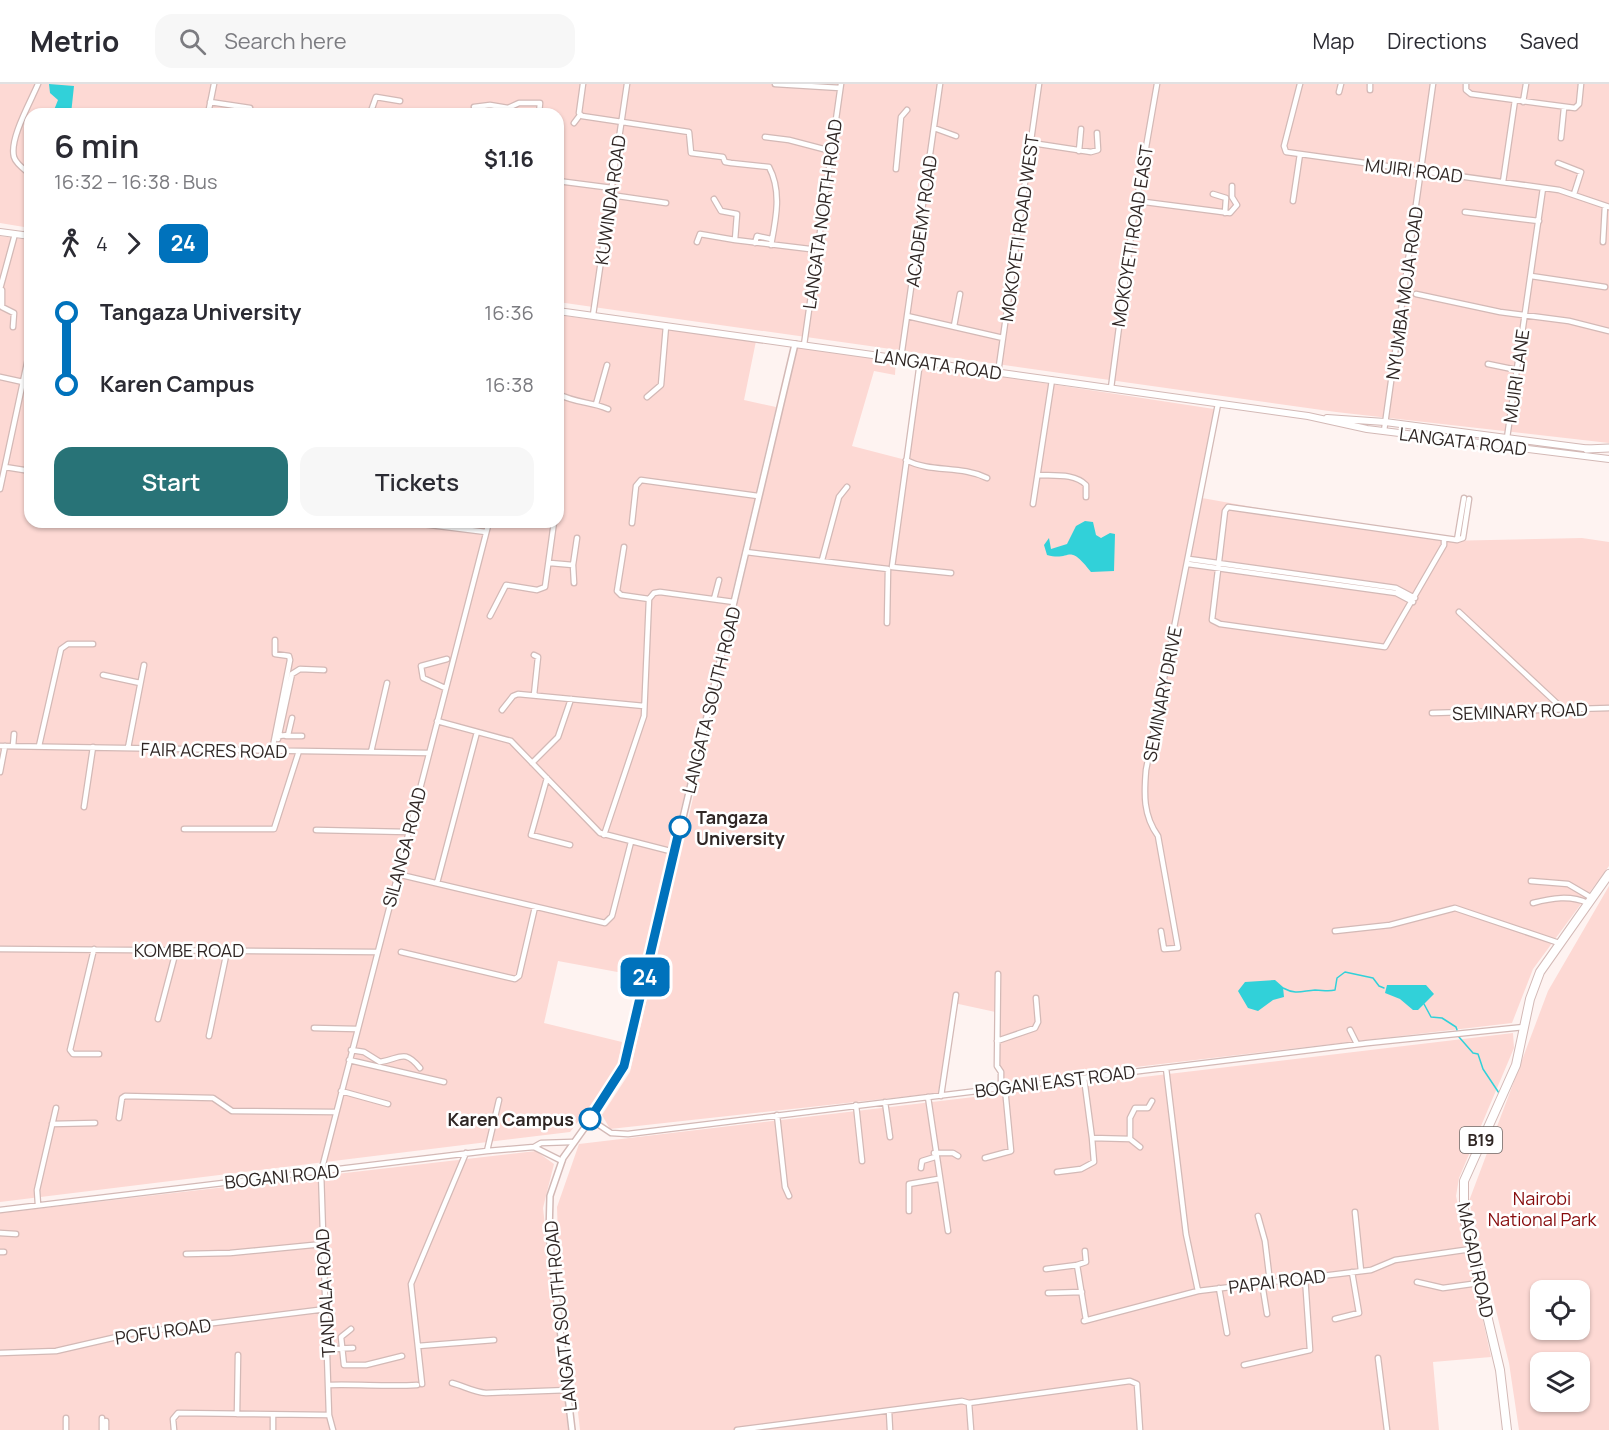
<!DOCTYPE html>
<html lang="en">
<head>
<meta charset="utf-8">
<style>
  body { margin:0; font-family:Manrope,sans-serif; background:#f7f7f7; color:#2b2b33; height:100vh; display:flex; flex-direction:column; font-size:22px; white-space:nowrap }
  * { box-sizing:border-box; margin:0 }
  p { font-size:20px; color:#7c7c81 }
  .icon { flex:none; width:33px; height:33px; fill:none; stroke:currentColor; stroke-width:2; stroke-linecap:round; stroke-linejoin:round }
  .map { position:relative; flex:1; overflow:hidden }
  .details { position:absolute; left:24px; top:24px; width:540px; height:420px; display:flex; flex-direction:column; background:#fff; border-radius:18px; box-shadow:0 2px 4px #0004 }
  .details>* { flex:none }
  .badge { padding:0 12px; border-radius:9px; font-size:21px; line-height:39px }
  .controls { position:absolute; left:1530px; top:1196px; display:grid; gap:12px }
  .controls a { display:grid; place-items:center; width:60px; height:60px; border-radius:12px; background:#fff; box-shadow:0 2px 4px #0004; font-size:30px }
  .map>.badge { position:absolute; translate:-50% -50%; box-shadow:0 0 0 3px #fff }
  .legs { display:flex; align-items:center; gap:9px; height:66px; padding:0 30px; font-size:20px }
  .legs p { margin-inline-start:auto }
  .overview { display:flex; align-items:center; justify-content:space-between; height:102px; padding:0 30px }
  h1 { font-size:33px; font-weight:600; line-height:45px }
  .button { display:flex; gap:12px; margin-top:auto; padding:12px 30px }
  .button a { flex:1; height:69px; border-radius:18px; background:#287377; color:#fff; font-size:24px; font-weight:600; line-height:69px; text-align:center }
  .button a+a { background:#f7f7f7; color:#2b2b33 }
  ul { padding:0 30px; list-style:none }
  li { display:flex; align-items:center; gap:21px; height:72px; font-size:22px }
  li i { display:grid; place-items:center; width:9px; height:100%; margin:0 8px; background:currentColor }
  li i::after { content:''; width:15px; height:15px; margin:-8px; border:4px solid; border-radius:50%; background:#fff }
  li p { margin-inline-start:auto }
  li:first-child i { background:linear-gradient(#0000 50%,currentColor 0) }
  li:last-child i { background:linear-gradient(currentColor 50%,#0000 0) }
  header { display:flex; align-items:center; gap:36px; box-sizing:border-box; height:84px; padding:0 30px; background:#fff; border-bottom:2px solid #e1e1e2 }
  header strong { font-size:28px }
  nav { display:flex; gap:33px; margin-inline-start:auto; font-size:21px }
  .search { width:420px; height:54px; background:#f7f7f7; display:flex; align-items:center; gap:15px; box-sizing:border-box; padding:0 21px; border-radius:18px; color:#7c7c81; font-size:22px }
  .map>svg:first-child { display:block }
</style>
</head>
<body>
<header>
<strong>Metrio</strong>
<div class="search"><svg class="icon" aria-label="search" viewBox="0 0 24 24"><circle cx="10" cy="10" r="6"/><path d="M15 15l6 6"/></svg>Search here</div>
<nav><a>Map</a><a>Directions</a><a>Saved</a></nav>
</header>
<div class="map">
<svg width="1609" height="1346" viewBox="0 0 1609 1346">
  <rect width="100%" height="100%" fill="#fef3f1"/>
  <path fill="#fdd9d4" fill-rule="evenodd" d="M 0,0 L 1609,0 L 1609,359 L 1336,328 L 558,218 L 558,30 L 30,30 L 30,144 L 0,139 Z
    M 0,152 L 30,156 L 30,438 L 558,438 L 558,231 L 756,257 L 744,316 L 776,323 L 653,843 L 639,892 L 558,877 L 544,939 L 622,958 L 617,987 L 570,1048 L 0,1118 Z
    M 797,262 L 896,273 L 895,291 L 874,287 L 852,362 L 906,376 L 919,280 L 1214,325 L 1202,414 L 1443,457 L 1582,454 L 1609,458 L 1609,782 L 1533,885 L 1512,939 L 999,999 L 1000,929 L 954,919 L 938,1009 L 610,1045 L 602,1031 L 630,988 Z
    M 1609,802 L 1609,1346 L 1519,1346 L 1509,1279 L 1469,1117 L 1548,907 ZM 1540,1206 L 1580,1206 L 1580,1245 L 1540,1245 ZM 1540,1278 L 1580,1278 L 1580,1317 L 1540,1317 Z
    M 1513,949 L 1514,964 L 1459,1094 L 1456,1112 L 1491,1273 L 1433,1278 L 1439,1346 L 580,1346 L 558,1153 L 557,1123 L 579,1060 Z
    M 536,1067 L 554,1080 L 543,1124 L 568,1346 L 0,1346 L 0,1129 Z"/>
  <path fill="#31d1d9" d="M 49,0 L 74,2 L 71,30 L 44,30 L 54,26 L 58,16 L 50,9 Z
    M 1085,437 L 1093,438 L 1096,451 L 1101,454 L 1110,449 L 1115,450 L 1114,487 L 1091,488 C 1067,457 1072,478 1047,471 L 1044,461 L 1049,454 L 1051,465 L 1067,460 L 1076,442 Z
    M 1275,896 L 1283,903 L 1284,913 L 1273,916 L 1258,927 L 1248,924 L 1238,907 L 1245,898 Z
    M 1387,901 L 1426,901 L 1434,910 L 1418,926 L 1413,926 L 1400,915 L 1385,909 Z"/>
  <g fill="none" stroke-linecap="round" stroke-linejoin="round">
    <path stroke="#31d1d9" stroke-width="1.5" d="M 1283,904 C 1296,911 1302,907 1315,906 C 1322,906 1328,908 1335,906 L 1337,894 L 1345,888 L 1373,894 L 1379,902 L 1384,904
      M 1424,920 L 1431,933 L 1442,934 L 1456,943 L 1457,946
      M 1459,953 L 1473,969 L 1478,970 L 1483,985 L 1499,1009"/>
    <defs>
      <path id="minor" d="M 583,0 L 579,29 L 582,32 L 689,48 L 691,69 L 723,73 L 725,78 L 731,79 L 769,83 C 782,107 776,135 771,161
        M 775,0 L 840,4
        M 1300,0 L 1284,62 L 1286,68 L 1559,106 L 1609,123
        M 1466,0 L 1466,6 L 1471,10 L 1515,16 L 1503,98
        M 1370,6 L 1370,0
        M 1339,8 L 1341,0
        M 1515,16 L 1575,24 L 1579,20 L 1581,0
        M 210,18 L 250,24
        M 1523,18 L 1526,0
        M 474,23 L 490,21 L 508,24 L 519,19 L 540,19 L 539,30
        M 208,30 L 214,0
        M 370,30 L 376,13 L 400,17
        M 574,39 L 580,31
        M 934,44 L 956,52
        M 765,53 L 789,56 L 831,67
        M 1561,54 L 1564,24
        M 1032,59 L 1091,68 L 1098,66 L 1097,49
        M 1079,67 L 1081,45
        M 1558,79 L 1581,88 L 1574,110
        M 896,85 L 901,33 L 907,26
        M 30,90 C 25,86 16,80 14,73 C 9,55 31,17 38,0
        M 558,97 L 612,104
        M 1213,110 L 1226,114 L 1225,129
        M 611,111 L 666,119
        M 714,115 L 721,127 L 737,130 L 735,156 L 818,166
        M 1137,117 L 1230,129 L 1237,121 L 1232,113 L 1232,102
        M 1293,117 L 1300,70
        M 1465,128 L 1539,137
        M 26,151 L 30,140
        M 697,158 L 700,150 L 735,156
        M 1603,158 L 1605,122
        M 755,159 L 757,152 L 771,155
        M 1531,192 L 1605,203
        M 0,205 L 15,150
        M 2,206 L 2,223 L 14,229 L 13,243
        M 1416,210 L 1500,228 L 1569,237 L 1609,247
        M 593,231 L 627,0
        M 907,232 L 1003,254
        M 954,242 L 960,210
        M 804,261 L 841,0
        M 901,274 L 940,0
        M 920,278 L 892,483 L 951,489
        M 1488,280 L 1517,286
        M 998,289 L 1039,0
        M 0,293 L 23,298
        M 1111,304 L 1132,144 L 1157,0
        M 558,310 C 578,320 590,317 608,325
        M 647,313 L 661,301 L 666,242
        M 596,320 L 607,281
        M 1384,347 L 1433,0
        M 1507,354 L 1543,104
        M 906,376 C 931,389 960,381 987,394
        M 5,383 L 30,387
        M 558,383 L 558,391
        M 1038,391 C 1053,392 1075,389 1086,401 L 1086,413
        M 0,405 L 30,265
        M 1033,420 L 1052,296
        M 406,438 L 486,448
        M 632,439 L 636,402 L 641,396 L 758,412
        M 1444,455 L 1444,461 L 1385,563 L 1220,540 L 1212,536 L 1225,427 L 1228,423 L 1457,456 L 1463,454 L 1469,415
        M 1457,456 L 1464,414
        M 624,463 L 617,507 L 621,511 L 649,515
        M 746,468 L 888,485 L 887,539
        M 1189,475 L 1396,504 L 1415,514
        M 822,476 L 839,413 L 847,403
        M 550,479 L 573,481
        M 1188,480 L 1396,509 L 1413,518
        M 574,499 L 573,481 L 577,454
        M 714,515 L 719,496
        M 1459,528 L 1563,625
        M 490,532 L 506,501 L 537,506 L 545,503 L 554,438
        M 103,591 L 140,599
        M 445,604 L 423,594 L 421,582 L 447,575
        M 534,611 L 538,573 L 534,571
        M 502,626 L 513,612 L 518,610 L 644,622
        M 1432,629 L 1609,624
        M 437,637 L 511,657 L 600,749 L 674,768
        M 278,652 L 288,651 L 292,634
        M 286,652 L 302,652
        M 278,655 L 292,590 L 300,585 L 324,586
        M 0,662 L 429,669
        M 13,662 L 14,650
        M 39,662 L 61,565 L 68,560 L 93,560
        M 128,664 L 144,581
        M 272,667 L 290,576 L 289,572 L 275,570 L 275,556
        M 371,668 L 387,599
        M 532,679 L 558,653 L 571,615
        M 0,688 L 5,662
        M 547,694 L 531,751 L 570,761
        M 84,723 L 93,663
        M 184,745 L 274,745 L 299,667
        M 316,746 L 408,748
        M 604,751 L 644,632 L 649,515 L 654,509 L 660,508 L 734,518
        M 397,790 L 605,839 L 612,832 L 631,758
        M 1531,797 L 1568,800 L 1592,814
        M 437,799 L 477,648
        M 1533,819 C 1552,814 1570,811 1588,819
        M 1161,847 L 1164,865 L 1178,864 L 1158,752 C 1143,731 1144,710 1146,686 L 1218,320
        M 1335,847 L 1390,841 L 1455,824 L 1559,859
        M 0,865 L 377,868
        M 94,865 L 70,966 L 73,970 L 99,970
        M 401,868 L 515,895 L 519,892 L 535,823
        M 998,890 L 997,982 L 1001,988 L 1001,1004
        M 158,935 L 176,867
        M 314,944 L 357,945
        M 1350,946 L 1357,960
        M 209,952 L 227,867
        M 997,957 L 1035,944 L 1038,938 L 1036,914
        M 351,966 L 364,968 L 380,978 C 400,975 404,964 420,984
        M 349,976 L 444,998
        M 1166,984 L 1186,1150 L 1198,1207
        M 1084,994 L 1092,1054 L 1130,1055 L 1130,1034 L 1135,1024 L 1148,1024 L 1152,1017
        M 341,1007 L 388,1020
        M 941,1012 L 956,911
        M 928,1013 L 948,1147
        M 885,1018 L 890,1053
        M 856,1021 L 862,1077
        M 777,1031 L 785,1103 L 789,1112
        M 119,1034 L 122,1014 L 125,1012 L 213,1014 L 232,1027 L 336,1028
        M 590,1035 L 611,1049 L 628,1050 L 1368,959 L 1524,943
        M 52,1040 L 95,1039
        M 1130,1055 L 1140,1063
        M 534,1063 L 541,1059 L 572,1058
        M 487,1067 L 499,1016
        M 934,1069 L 953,1069 L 958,1072
        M 985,1074 L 1011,1067 L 1005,1004
        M 921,1084 L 922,1077 L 935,1073
        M 1057,1088 L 1081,1085 L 1094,1078 L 1092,1054
        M 38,1121 L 37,1106 L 56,1024
        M 0,1126 L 487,1067 L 534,1063 L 562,1077
        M 909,1127 L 909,1100 L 938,1095
        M 1355,1128 L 1361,1187
        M 1258,1132 L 1265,1157 L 1270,1198
        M 0,1149 L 16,1150
        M 0,1168 L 4,1168
        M 186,1170 L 230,1169 L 323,1160
        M 1077,1181 L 1086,1178 L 1085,1167
        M 1046,1185 L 1077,1181 L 1086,1236
        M 1417,1198 L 1443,1204 L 1479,1199
        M 1262,1199 L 1267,1230
        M 1219,1204 L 1227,1249
        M 1048,1209 L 1082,1208
        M 1335,1235 L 1359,1229 L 1352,1188
        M 1084,1237 L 1198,1207 L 1371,1186 L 1395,1176 L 1471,1165
        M 351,1245 L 341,1253 L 344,1281 L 366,1281 L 402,1272
        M 418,1262 L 494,1256
        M 328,1265 L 353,1264
        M 0,1269 L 56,1267 L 134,1249 L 326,1225
        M 1378,1274 L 1387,1346
        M 1244,1281 L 1310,1266 L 1305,1193
        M 452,1299 C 464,1302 473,1308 486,1309 L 568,1306
        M 422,1300 L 411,1200 L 466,1069
        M 329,1301 C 359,1300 388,1303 417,1301
        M 969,1319 L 1130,1297 L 1137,1300 L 1140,1346
        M 889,1327 L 890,1346
        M 237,1330 L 238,1271
        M 329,1331 L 321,1088 L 489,438
        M 329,1331 L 333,1346
        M 66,1346 L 66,1334
        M 102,1346 L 102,1334
        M 106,1346 L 106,1337
        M 174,1346 L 173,1335 L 178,1329 L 329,1331
        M 273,1346 L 273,1331
        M 737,1346 L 962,1317 L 969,1319 L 971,1346"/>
      <path id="tertiary" d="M 572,1346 L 549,1151 L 550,1112 L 563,1074 L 613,1004 L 624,983 L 795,260"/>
      <path id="secondary" d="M 0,148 L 30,152
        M 558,227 L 1308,332 L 1367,345 L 1609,375
        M 1327,334 L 1385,338 L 1591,365"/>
      <path id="primary" d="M 1587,365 L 1609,364"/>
      <path id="trunk" d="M 1507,1346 L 1500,1286 L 1464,1134 L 1464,1097 L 1516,981 L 1530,915 L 1540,888 L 1609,790"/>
    </defs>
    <use href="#minor" stroke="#d3b9b6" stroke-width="7"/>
    <use href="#tertiary" stroke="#d3b9b6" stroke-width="8"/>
    <use href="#secondary" stroke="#d3b9b6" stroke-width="8"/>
    <use href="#primary" stroke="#d3b9b6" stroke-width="9"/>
    <use href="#trunk" stroke="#d3b9b6" stroke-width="10"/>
    <use href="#minor" stroke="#fff" stroke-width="4.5"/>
    <use href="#tertiary" stroke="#fff" stroke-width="5"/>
    <use href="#secondary" stroke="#fff" stroke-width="6"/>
    <use href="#primary" stroke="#fff" stroke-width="7"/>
    <use href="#trunk" stroke="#fff" stroke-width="8"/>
  </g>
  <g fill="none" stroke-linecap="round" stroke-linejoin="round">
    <defs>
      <path id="line-1" d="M 590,1035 L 624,982 L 680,743"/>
    </defs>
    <use href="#line-1" stroke="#fff" stroke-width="14"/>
    <use href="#line-1" stroke="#0072bc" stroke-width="9"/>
  </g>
  <g fill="#fff" stroke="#0072bc" stroke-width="3">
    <circle cx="680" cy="743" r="10"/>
    <circle cx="590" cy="1035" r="10"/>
  </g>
  <g text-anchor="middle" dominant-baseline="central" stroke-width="5" stroke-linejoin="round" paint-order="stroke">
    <rect fill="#fff" stroke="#6e6866" stroke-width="1.5" x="1460" y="1043" width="42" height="26" rx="4.5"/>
    <g font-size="16" font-weight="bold" fill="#302725">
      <text x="1481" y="1056">B19</text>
    </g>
    <g font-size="18" fill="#302725" stroke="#fff">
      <text transform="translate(1414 86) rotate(7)">MUIRI ROAD</text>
      <text transform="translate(610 116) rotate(-82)">KUWINDA ROAD</text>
      <text transform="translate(822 130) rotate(-82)">LANGATA NORTH ROAD</text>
      <text transform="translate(921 137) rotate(-82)">ACADEMY ROAD</text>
      <text transform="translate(1019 144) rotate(-82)">MOKOYETI ROAD WEST</text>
      <text transform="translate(1132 152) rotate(-81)">MOKOYETI ROAD EAST</text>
      <text transform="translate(1404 209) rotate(-82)">NYUMBA MOJA ROAD</text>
      <text transform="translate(938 280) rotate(8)">LANGATA ROAD</text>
      <text transform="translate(1516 292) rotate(-82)">MUIRI LANE</text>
      <text transform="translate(1463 357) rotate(7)">LANGATA ROAD</text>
      <text transform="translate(1162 610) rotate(-79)">SEMINARY DRIVE</text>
      <text transform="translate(711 616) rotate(-76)">LANGATA SOUTH ROAD</text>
      <text transform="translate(1520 627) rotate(-2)">SEMINARY ROAD</text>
      <text transform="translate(214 666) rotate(1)">FAIR ACRES ROAD</text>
      <text transform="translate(404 763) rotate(-75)">SILANGA ROAD</text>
      <text x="189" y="866">KOMBE ROAD</text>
      <text transform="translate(1055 997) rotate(-7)">BOGANI EAST ROAD</text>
      <text transform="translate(282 1092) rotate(-6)">BOGANI ROAD</text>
      <text transform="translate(1476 1176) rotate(78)">MAGADI ROAD</text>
      <text transform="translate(1277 1197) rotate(-7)">PAPAI ROAD</text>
      <text transform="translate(325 1209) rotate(-93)">TANDALA ROAD</text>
      <text transform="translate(560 1232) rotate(-96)">LANGATA SOUTH ROAD</text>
      <text transform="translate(163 1247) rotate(-8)">POFU ROAD</text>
    </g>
    <g font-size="18" font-weight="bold" fill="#302725" stroke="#fff" text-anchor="start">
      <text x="696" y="733">Tangaza<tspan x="696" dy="21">University</tspan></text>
      <text x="574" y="1035" text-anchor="end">Karen Campus</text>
    </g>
    <g font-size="18" fill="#870b0c" stroke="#fff">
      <text x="1542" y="1114">Nairobi<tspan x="1542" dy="21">National Park</tspan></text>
    </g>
  </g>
</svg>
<div class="controls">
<a><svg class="icon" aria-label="locate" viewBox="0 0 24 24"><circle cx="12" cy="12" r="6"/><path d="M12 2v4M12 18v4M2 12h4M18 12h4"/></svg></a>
<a><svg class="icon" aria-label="layers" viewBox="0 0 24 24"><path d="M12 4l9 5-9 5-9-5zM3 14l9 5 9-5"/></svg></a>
</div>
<b class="badge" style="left:645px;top:893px;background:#0072bc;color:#fff">24</b>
<section class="details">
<div class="overview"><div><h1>6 min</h1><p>16:32 – 16:38 · Bus</p></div><b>$1.16</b></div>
<div class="legs"><svg class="icon" aria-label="walk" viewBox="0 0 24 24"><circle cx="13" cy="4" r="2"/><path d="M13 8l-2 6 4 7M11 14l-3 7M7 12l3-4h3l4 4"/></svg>4<svg class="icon" aria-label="forward" viewBox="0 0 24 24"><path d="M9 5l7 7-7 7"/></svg><b class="badge" style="background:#0072bc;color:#fff">24</b></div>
<ul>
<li><i style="color:#0072bc"></i><b>Tangaza University</b><p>16:36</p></li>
<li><i style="color:#0072bc"></i><b>Karen Campus</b><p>16:38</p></li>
</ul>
<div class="button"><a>Start</a><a>Tickets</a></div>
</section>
</div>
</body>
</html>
